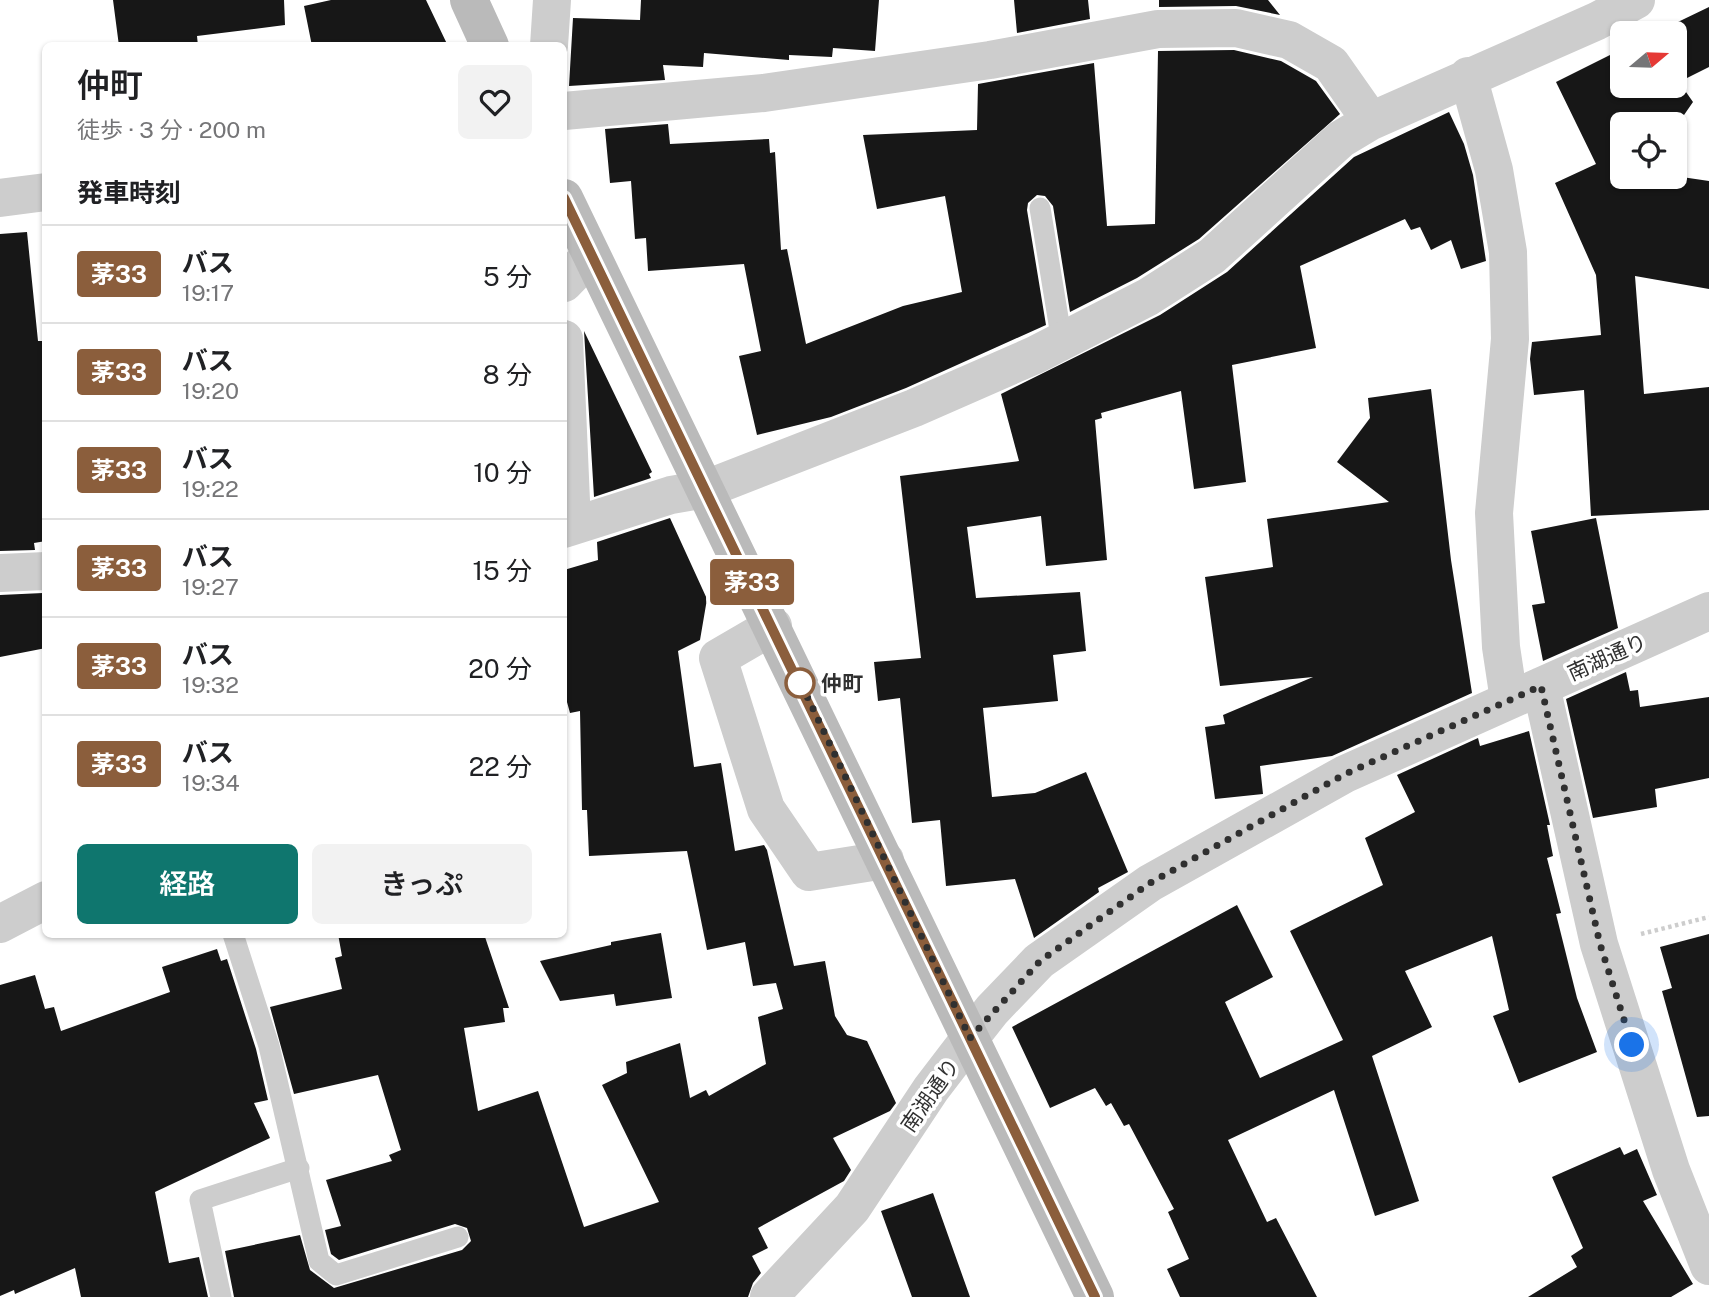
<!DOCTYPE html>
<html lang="ja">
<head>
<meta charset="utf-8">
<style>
  body { margin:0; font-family:"Public Sans","Noto Sans JP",sans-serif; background:#f2f2f2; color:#202124; height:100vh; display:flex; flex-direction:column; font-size:26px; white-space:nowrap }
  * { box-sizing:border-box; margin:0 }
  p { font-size:23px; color:#757577 }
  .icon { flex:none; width:38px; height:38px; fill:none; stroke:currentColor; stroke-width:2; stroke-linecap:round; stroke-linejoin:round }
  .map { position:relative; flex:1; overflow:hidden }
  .sheet { position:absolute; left:42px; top:42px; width:525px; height:896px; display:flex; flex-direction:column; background:#fff; border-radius:10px; box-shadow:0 2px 5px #0004 }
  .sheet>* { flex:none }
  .badge { padding:0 14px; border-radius:5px; font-size:24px; line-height:46px }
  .needle { width:46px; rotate:71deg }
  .buttons { position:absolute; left:1610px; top:21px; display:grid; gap:14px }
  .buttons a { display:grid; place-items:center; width:77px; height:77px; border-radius:10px; background:#fff; box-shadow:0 2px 5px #0004; font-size:35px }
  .you { position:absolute; width:35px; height:35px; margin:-18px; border:5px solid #fff; border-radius:50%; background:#1a73e8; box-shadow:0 0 0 10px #1a73e833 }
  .map>.badge { position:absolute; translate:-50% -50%; box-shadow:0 0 0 4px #fff }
  h2 { padding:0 35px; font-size:26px; line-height:63px }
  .round { display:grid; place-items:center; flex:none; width:74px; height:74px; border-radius:10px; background:#f2f2f2 }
  .overview { display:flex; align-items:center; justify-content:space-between; height:119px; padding:0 35px }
  h1 { font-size:33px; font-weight:600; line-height:52px }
  .cta { display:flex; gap:14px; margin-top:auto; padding:14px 35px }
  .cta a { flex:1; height:80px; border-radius:10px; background:#0f766e; color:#fff; font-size:28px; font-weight:600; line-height:80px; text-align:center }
  .cta a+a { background:#f2f2f2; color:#202124 }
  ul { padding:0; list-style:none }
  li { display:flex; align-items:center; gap:21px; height:98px; padding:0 35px; border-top:2px solid #e0e0e0 }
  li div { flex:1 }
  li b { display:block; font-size:26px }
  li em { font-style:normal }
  li .badge { min-width:77px; font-weight:700; text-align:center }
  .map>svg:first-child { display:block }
</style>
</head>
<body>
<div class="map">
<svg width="1709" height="1297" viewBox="0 0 1709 1297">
  <rect width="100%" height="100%" fill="#fff"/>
  <path fill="#171717" d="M 113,0 L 284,0 L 285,25 L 197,36 L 198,46 L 119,46 Z
    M 331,0 L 426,0 L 448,46 L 312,46 L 304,6 Z
    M 641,0 L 879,0 L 875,51 L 833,48 L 832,57 L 789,55 L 789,60 L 704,53 L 703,67 L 663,65 L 665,80 L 569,86 L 573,18 L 640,20 Z
    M 1014,0 L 1088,0 L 1090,19 L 1017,33 Z
    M 1159,0 L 1268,0 L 1280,15 L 1236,6 L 1159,7 Z
    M 1709,7 L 1709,67 L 1679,82 L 1693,102 L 1675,128 L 1675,124 L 1622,124 L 1622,177 L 1675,176 L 1709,181 L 1709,289 L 1635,276 L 1644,394 L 1709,387 L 1709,510 L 1591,516 L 1584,390 L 1534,395 L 1530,359 L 1532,342 L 1601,335 L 1596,275 L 1555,183 L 1596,164 L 1556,82 L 1622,49 L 1622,86 L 1675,86 L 1675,33 L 1655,33 Z
    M 1234,50 L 1281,61 L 1316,81 L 1340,114 L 1199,239 L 1137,278 L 1070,312 L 1053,206 L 1045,196 L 1037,195 L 1028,203 L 1027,210 L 1046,325 L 906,388 L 831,417 L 757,435 L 739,356 L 761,351 L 744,264 L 648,271 L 646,238 L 635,239 L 631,181 L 610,183 L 605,129 L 668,124 L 670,144 L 769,139 L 770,153 L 775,152 L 781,250 L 787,249 L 806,344 L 903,306 L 962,292 L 945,196 L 877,209 L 863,135 L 977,130 L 978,84 L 1094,63 L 1107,226 L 1155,224 L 1158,51 Z
    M 1449,112 L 1464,144 L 1473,175 L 1486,261 L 1461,269 L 1451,240 L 1431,250 L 1420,227 L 1411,230 L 1405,219 L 1300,266 L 1316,348 L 1232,365 L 1246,482 L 1194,489 L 1181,391 L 1101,413 L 1102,418 L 1095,420 L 1107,560 L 1046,566 L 1041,516 L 967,527 L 976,598 L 1080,592 L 1086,651 L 1053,655 L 1058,701 L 983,708 L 992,797 L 1035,793 L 1086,772 L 1128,872 L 1098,888 L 1099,892 L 1034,938 L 1015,879 L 946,886 L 940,820 L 912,823 L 900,698 L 878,701 L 874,662 L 921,658 L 900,476 L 1019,461 L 1001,394 L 1160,315 L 1227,272 L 1354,157 Z
    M 27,232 L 38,341 L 46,341 L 46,541 L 34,543 L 35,550 L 0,551 L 0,234 Z
    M 584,331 L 652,472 L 649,474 L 651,478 L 594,497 Z
    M 1431,389 L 1451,560 L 1472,693 L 1332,756 L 1260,766 L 1263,794 L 1215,799 L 1205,727 L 1225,724 L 1223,715 L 1313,677 L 1220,686 L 1205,577 L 1273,567 L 1267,519 L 1389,502 L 1337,462 L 1370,418 L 1368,398 Z
    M 670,518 L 707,599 L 700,640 L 678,651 L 694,767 L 721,763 L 735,851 L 764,845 L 767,850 L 794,966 L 825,961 L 835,1016 L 847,1035 L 867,1041 L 896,1103 L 890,1111 L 833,1138 L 851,1170 L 844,1181 L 758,1228 L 768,1248 L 752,1256 L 761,1273 L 753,1283 L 748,1297 L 234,1297 L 225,1251 L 300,1235 L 310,1270 L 334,1288 L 462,1250 L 471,1241 L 467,1228 L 455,1224 L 339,1260 L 331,1254 L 325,1230 L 341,1226 L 326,1180 L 392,1161 L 389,1155 L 401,1150 L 378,1075 L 294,1094 L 270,1007 L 342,989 L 335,958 L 342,956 L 338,934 L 484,934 L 509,1008 L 503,1008 L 505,1022 L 464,1028 L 478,1111 L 538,1091 L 584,1227 L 659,1202 L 602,1085 L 627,1073 L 626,1062 L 680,1043 L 690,1098 L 706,1090 L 709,1096 L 766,1064 L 758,1017 L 783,1009 L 776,983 L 753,986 L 745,942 L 707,950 L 687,851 L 589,856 L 587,810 L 582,810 L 580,711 L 570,713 L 564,691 L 564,570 L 598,560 L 597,542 Z
    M 1596,518 L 1618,628 L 1543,661 L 1532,605 L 1545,603 L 1531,531 Z
    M 43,593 L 46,648 L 0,657 L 0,595 Z
    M 1626,672 L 1630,691 L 1638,690 L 1640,707 L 1709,697 L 1709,778 L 1655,789 L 1657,807 L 1593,818 L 1566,699 Z
    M 1529,731 L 1550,825 L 1547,825 L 1553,856 L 1547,858 L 1561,913 L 1556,914 L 1577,998 L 1597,1052 L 1519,1083 L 1493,1016 L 1509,1010 L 1492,936 L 1405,971 L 1432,1027 L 1372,1056 L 1419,1201 L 1375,1216 L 1334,1090 L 1228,1140 L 1267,1222 L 1276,1218 L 1317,1297 L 1180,1297 L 1167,1269 L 1189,1259 L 1168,1212 L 1174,1209 L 1129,1124 L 1124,1126 L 1111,1103 L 1106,1106 L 1095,1088 L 1050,1108 L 1012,1027 L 1237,905 L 1273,977 L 1225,1002 L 1260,1078 L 1343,1040 L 1290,931 L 1383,885 L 1365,838 L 1415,812 L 1397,775 L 1478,738 L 1480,746 Z
    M 661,933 L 672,998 L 616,1006 L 614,994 L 560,1001 L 540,961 L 611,945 L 611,942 Z
    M 1709,934 L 1709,1116 L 1697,1117 L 1662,991 L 1672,988 L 1660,947 Z
    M 217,949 L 221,961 L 227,959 L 256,1049 L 268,1100 L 254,1103 L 270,1138 L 155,1192 L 169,1263 L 199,1257 L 208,1297 L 81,1297 L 75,1268 L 15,1294 L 14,1290 L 0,1296 L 0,985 L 35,975 L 45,1009 L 54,1007 L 61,1031 L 170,992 L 162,967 Z
    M 1620,1147 L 1624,1155 L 1637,1149 L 1657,1195 L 1643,1201 L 1693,1284 L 1671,1297 L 1528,1297 L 1577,1267 L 1571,1256 L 1583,1248 L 1552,1177 Z
    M 933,1193 L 970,1297 L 912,1297 L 881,1211 Z"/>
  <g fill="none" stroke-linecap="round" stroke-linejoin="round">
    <path stroke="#cdcdcd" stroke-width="4.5" stroke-dasharray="3.5 3.5" stroke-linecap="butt" d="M 1641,934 L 1709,917"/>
    <path stroke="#cdcdcd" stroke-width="21" d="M 1040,208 L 1062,342
      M 233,934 L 269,1046 L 319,1261 L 336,1275 L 458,1237
      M 221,1297 L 200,1200 L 299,1168"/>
    <path stroke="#cdcdcd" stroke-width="38" d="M 549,46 L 552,0
      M 1468,76 L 1494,170 L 1508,252 L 1510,339 L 1494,513 L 1501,647 L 1509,700
      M 564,111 L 764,93 L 990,60 L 1158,29 L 1236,28 L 1289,40 L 1331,64 L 1371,121
      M 0,198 L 46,192
      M 564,283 L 591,255
      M 564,339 L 572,524
      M 564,529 L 671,495 L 706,489 L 914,408 L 1035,355 L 1148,297 L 1212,256 L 1341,139 L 1371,121 L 1597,21 L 1636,0
      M 0,573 L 46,571
      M 773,626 L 718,658 L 766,809 L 809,872 L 885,860
      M 1541,686 L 1599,944 L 1671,1170 L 1709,1266
      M 0,924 L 46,900
      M 769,1297 L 852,1208 L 931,1089 L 970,1038 L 992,1010 L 1039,961 L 1150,883 L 1345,774 L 1709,611"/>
    <path stroke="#bababa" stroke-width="38" d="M 469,0 L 490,46
      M 564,198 L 1095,1297"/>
  </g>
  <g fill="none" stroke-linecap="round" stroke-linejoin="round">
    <defs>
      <path id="line" d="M 564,198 L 1095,1297"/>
    </defs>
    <use href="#line" stroke="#fff" stroke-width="16"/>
    <use href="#line" stroke="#8b5e3c" stroke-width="10"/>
    <path stroke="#303030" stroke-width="7" stroke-dasharray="0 12.6" d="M 800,683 L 796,673 L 970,1038 L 1040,961 L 1150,883 L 1345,774 L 1541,686 L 1600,944 L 1632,1045"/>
  </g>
  <circle fill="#fff" stroke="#8b5e3c" stroke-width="3.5" cx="800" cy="683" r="14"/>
  <g text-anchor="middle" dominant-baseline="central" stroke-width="7" stroke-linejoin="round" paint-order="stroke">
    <g font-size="21" fill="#303030" stroke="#fff">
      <text transform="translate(1607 657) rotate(-24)">南湖通り</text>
      <text transform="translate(930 1095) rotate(-55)">南湖通り</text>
    </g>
    <g font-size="21" font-weight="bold" fill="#303030" stroke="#fff" text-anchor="start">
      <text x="821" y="683">仲町</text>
    </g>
  </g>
</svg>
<div class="buttons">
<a><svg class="needle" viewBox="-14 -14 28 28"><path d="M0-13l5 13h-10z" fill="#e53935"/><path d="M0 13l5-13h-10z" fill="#757577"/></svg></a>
<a><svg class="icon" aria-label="locate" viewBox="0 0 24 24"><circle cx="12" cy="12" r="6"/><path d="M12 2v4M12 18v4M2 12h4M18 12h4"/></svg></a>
</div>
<div class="you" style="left:1632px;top:1045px"></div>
<b class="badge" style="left:752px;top:582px;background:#8b5e3c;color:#fff">茅33</b>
<section class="sheet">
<div class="overview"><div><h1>仲町</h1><p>徒歩 · 3 分 · 200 m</p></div><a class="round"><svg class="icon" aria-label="heart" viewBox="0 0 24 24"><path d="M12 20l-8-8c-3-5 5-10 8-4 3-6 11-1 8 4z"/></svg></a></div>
<h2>発車時刻</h2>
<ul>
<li><span class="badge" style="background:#8b5e3c;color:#fff">茅33</span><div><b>バス</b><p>19:17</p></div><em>5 分</em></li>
<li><span class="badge" style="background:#8b5e3c;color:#fff">茅33</span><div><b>バス</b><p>19:20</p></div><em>8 分</em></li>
<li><span class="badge" style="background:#8b5e3c;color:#fff">茅33</span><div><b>バス</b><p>19:22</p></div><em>10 分</em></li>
<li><span class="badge" style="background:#8b5e3c;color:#fff">茅33</span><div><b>バス</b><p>19:27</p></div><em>15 分</em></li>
<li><span class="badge" style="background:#8b5e3c;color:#fff">茅33</span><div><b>バス</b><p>19:32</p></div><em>20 分</em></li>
<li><span class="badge" style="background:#8b5e3c;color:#fff">茅33</span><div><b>バス</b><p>19:34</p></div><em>22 分</em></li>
</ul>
<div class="cta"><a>経路</a><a>きっぷ</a></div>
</section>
</div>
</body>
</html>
